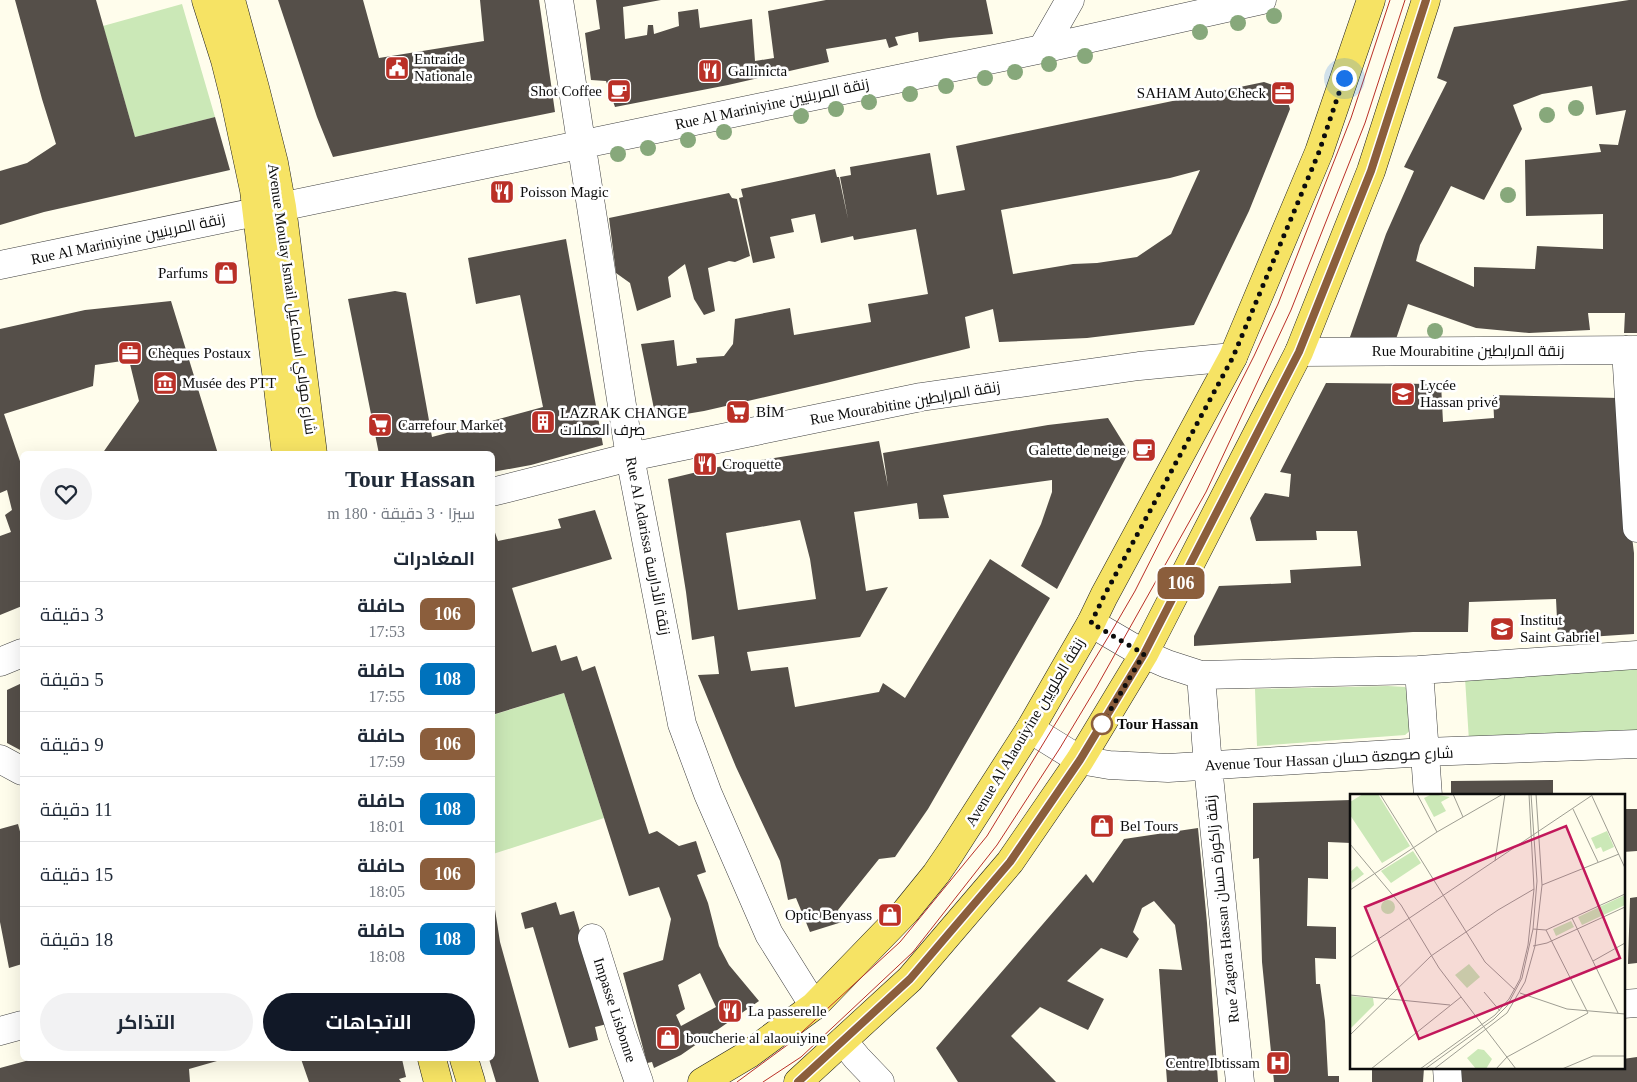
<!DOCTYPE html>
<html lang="ar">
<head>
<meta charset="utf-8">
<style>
  body { margin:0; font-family:"Times New Roman",Cairo,serif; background:#f2f2f3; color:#1f2937; direction:rtl; height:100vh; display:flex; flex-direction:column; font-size:19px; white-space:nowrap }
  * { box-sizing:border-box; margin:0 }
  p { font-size:16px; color:#747a83 }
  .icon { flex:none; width:28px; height:28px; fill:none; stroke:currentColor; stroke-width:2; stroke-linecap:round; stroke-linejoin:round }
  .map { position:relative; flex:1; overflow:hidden; direction:ltr }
  .sheet { position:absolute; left:20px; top:451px; width:475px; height:610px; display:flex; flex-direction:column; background:#fff; border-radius:8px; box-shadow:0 5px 20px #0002; direction:rtl }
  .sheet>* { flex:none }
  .badge { padding:0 10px; border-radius:8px; font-size:18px; line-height:32px }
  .you { position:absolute; width:25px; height:25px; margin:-12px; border:4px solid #fff; border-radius:50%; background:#1a73e8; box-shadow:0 0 0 8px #1a73e833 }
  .map>.badge { position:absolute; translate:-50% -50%; box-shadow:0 0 0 2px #fff }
  h2 { padding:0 20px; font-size:19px; line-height:45px }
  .round { display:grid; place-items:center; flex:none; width:52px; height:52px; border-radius:26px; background:#f2f2f3 }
  .summary { display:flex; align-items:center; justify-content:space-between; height:85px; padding:0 20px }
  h1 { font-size:24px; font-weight:700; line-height:38px }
  .button { display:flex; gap:10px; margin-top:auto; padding:10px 20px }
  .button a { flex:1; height:58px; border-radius:30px; background:#111827; color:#fff; font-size:20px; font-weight:700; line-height:58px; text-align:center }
  .button a+a { background:#f2f2f3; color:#1f2937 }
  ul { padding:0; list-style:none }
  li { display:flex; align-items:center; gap:15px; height:65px; padding:0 20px; border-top:1px solid #e0e1e3 }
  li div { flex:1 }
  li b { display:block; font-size:19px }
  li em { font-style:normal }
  li .badge { min-width:55px; font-weight:700; text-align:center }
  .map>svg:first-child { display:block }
</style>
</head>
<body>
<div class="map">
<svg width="1637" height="1082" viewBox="0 0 1637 1082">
  <rect width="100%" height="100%" fill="#fffdec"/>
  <path fill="#cbe8b7" d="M 182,4 L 215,117 L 135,137 L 103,26 Z
    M 1637,669 L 1637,733 L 1469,741 L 1465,678 Z
    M 1388,686 L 1405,687 L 1410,693 L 1412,729 L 1405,735 L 1257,746 L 1255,689 Z
    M 564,693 L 604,818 L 493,854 L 493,715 Z"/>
  <path fill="#554f49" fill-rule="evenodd" d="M 15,0 L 96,0 L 135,137 L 215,117 L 230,170 L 44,212 L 0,225 L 0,171 L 27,163 L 56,144 L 42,99 Z
    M 278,0 L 363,0 L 379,58 L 484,41 L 480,0 L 539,0 L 555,112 L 333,157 L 317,117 Z
    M 596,0 L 661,0 L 623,7 L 625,39 L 647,35 L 648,25 L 653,25 L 654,34 L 679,26 L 678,12 L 698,9 L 700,28 L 752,19 L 755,61 L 774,58 L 768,11 L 826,0 L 986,0 L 993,34 L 949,38 L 919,42 L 918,32 L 895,37 L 898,45 L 889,48 L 886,39 L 826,49 L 829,62 L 728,85 L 615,107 L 606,81 L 591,80 L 585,33 L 600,29 Z
    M 1629,0 L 1637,0 L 1637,333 L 1624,333 L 1625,313 L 1588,313 L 1590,330 L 1529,333 L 1476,328 L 1408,304 L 1396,339 L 1350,337 L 1386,234 L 1414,171 L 1404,167 L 1447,82 L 1437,78 L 1454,27 ZM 1592,86 L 1596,115 L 1626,110 L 1618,145 L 1599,144 L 1601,152 L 1525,160 L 1526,216 L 1603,214 L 1603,249 L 1537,246 L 1535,269 L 1474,267 L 1474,287 L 1416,261 L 1420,245 L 1451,186 L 1484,200 L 1522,129 L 1513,105 L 1542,94 Z
    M 1264,82 L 1284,89 L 1290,109 L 1249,211 L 1194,325 L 1087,338 L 999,342 L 993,309 L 965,317 L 970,348 L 826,383 L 704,411 L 656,419 L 641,344 L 674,340 L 677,366 L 697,363 L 696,358 L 724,356 L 733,344 L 735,319 L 790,308 L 794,335 L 871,322 L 868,304 L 928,294 L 916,229 L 854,240 L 853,236 L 821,243 L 815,214 L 791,219 L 794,232 L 770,237 L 775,258 L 753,263 L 739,198 L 743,197 L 741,189 L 835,169 L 837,177 L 839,177 L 848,219 L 840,177 L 851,175 L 850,167 L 930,153 L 937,195 L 965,190 L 956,146 ZM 1200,170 L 1171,234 L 1137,257 L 1097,263 L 1073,264 L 1013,274 L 1001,210 L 1170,178 Z
    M 729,193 L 732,198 L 737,199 L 750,256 L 735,262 L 729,261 L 708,268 L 715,311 L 704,315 L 694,299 L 685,264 L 668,277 L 671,297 L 637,311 L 630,283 L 616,273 L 609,218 Z
    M 566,239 L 603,445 L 531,465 L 492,472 L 492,454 L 379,454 L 348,299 L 395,291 L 406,293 L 432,437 L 543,407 L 520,295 L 476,304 L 468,258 Z
    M 171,301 L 218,454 L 102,454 L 139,401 L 129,360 L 95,365 L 93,386 L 4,414 L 22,467 L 22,606 L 0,615 L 0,536 L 11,532 L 5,515 L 12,510 L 7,490 L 0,493 L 0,329 L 85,310 Z
    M 1326,383 L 1441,384 L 1443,422 L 1494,418 L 1493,395 L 1619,398 L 1627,496 L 1634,553 L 1634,634 L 1558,639 L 1556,599 L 1469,602 L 1468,632 L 1413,632 L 1194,646 L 1194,636 L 1219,586 L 1291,583 L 1290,570 L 1361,566 L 1357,531 L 1316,531 L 1317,540 L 1256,541 L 1250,518 L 1265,493 L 1289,497 L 1291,474 L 1280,472 Z
    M 1108,418 L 1129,452 L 1057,589 L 1021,566 L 1041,524 L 1052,492 L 1052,480 L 943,495 L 949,518 L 919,519 L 917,503 L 854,512 L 866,591 L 888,587 L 860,637 L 747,652 L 751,671 L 788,667 L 795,707 L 879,692 L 883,683 L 905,698 L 990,559 L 1050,598 L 928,809 L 895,857 L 879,859 L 838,910 L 842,922 L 810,932 L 796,898 L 788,900 L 780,861 L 736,767 L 698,675 L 719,674 L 714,636 L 692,640 L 686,592 L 668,479 L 718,467 L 879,441 L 888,487 L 883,453 L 1048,425 ZM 800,520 L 810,559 L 816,599 L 738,610 L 726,533 Z
    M 595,510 L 612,559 L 512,588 L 532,652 L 556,645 L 561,661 L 577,656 L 582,671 L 595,666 L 649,834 L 657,831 L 679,846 L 696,841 L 706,872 L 697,875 L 708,903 L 719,946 L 729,965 L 759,1001 L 681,1055 L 654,1068 L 652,1062 L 647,1063 L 623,973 L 663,960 L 671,919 L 659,887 L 629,896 L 564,693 L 492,715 L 492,524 L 498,541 L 561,528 L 558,519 ZM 700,973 L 716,1007 L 681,1026 L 676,1015 L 685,1009 L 678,985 Z
    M 22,683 L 22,751 L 7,743 L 7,690 Z
    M 1553,780 L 1553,796 L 1451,796 L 1451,781 Z
    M 1351,800 L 1351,843 L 1328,842 L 1328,879 L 1308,878 L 1307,926 L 1336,927 L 1336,959 L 1315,958 L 1316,984 L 1320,984 L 1325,1021 L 1328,1076 L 1339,1076 L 1339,1082 L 1274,1082 L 1262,962 L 1259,858 L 1253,859 L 1253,803 Z
    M 1623,809 L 1637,809 L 1637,851 L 1623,852 Z
    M 18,824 L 22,839 L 22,964 L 9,968 L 0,922 L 0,829 Z
    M 1198,828 L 1207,923 L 1218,1082 L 1167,1082 L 1159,969 L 1182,970 L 1175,925 L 1154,901 L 1142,908 L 1133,932 L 1139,939 L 1127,958 L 1101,948 L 1067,981 L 1104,999 L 1088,1030 L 1040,1007 L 1011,1036 L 1056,1082 L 958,1082 L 936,1048 L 1086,874 L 1093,883 L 1124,839 Z
    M 1637,897 L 1637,963 L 1628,964 L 1630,898 Z
    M 556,902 L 560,915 L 574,911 L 607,1024 L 595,1027 L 598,1040 L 569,1048 L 533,927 L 525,929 L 521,913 Z
    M 494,903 L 500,942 L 539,1082 L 496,1082 L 489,1059 L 492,1059 L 492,904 Z
    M 1637,1057 L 1637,1082 L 1458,1082 L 1458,1068 L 1623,1068 L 1623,1059 Z
    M 33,1059 L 224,1059 L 189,1069 L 190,1082 L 0,1082 L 0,1068 Z
    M 301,1059 L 402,1059 L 406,1077 L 399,1079 L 401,1082 L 309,1082 Z
    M 1372,1068 L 1424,1068 L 1423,1082 L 1372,1082 Z"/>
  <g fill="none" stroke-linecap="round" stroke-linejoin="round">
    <defs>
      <path id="minor" d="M 559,0 L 630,457 L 682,724 L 708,794 L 769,934 L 814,1006
        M 1042,49 L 1070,0
        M 0,265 L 1042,49 L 1262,0
        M 1626,350 L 1637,528
        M 1299,352 L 1637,350
        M 492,492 L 630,457 L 921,397 L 1139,366 L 1233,357
        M 1091,623 L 1144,654 L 1167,664 L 1201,675 L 1419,670 L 1637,655
        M 0,662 L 22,653
        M 1419,670 L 1428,796
        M 1201,675 L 1208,766 L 1240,1082
        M 1030,729 L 1080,760 L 1109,765 L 1168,768 L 1425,752 L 1637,744
        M 0,759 L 22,771
        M 592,938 L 622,1034 L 639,1082
        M 1623,1004 L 1637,1003
        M 0,1031 L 22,1025
        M 843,1041 L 857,1058 L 880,1082
        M 1447,1068 L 1448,1082"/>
      <path id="major" d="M 206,0 L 225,60 L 234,96 L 254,190 L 286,454
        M 231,0 L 255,88 L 274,163 L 282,207 L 313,454
        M 432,1059 L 438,1082
        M 464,1059 L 471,1082
        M 702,1082 L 749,1054 L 814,1006 L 906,911 L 936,874 L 951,852 L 1030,729 L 1091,623 L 1104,596 L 1233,357 L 1319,152 L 1371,0
        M 798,1082 L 910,979 L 1010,862 L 1080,760 L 1144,654 L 1299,352 L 1371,171 L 1426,0"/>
    </defs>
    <use href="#minor" stroke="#3f3f3f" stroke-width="29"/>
    <use href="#major" stroke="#1d1d1d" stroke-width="29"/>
    <use href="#minor" stroke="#fff" stroke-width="28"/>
    <use href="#major" stroke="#f6e364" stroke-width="28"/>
    <path stroke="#ba3027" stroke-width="1" d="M 737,1082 L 790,1043 L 900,942 L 987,836 L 1110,634 L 1135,591 L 1254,356 L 1278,304 L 1351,118 L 1390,0
      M 763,1082 L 801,1057 L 913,952 L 997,845 L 1060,748 L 1096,688 L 1206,492 L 1291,310 L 1365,123 L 1405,0"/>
  </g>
  <g fill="#87a87b">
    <circle cx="1274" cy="16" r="8"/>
    <circle cx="1238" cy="23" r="8"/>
    <circle cx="1200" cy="32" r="8"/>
    <circle cx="1085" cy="56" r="8"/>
    <circle cx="1049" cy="64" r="8"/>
    <circle cx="1015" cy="72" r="8"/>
    <circle cx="985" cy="78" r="8"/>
    <circle cx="946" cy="86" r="8"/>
    <circle cx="910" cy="94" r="8"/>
    <circle cx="869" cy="102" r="8"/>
    <circle cx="1576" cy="108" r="8"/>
    <circle cx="836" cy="109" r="8"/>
    <circle cx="1547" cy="115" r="8"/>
    <circle cx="801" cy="116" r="8"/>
    <circle cx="724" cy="132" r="8"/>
    <circle cx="688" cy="140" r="8"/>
    <circle cx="648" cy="148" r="8"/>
    <circle cx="618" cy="154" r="8"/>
    <circle cx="1508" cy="195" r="8"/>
    <circle cx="1435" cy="331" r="8"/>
  </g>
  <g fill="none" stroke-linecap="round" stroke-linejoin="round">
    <defs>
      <path id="line" d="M 798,1082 L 910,979 L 1010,862 L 1080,760 L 1144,654 L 1299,352 L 1371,171 L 1426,0"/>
    </defs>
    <use href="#line" stroke="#fff" stroke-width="11"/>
    <use href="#line" stroke="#8b5e3c" stroke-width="8"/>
    <path stroke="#0c0c0c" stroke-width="5" stroke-dasharray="0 9" d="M 1102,724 L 1144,654 L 1091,623 L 1104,596 L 1233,357 L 1319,152 L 1344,78"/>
  </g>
  <defs>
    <symbol id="civic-square" viewBox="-11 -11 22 22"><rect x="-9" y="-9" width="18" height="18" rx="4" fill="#ba3027" stroke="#fff"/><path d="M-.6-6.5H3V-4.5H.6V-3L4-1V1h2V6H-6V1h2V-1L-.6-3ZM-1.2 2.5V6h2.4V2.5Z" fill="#fff"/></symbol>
    <symbol id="restaurant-square" viewBox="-11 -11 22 22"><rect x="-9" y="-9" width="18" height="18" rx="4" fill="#ba3027" stroke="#fff"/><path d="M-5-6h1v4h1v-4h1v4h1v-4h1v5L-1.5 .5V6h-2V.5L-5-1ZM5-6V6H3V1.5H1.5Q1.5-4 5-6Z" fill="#fff"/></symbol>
    <symbol id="cafe-square" viewBox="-11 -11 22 22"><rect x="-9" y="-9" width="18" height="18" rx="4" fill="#ba3027" stroke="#fff"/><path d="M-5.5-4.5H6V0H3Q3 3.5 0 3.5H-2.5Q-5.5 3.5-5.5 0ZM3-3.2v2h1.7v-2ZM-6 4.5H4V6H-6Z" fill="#fff"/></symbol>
    <symbol id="office-square" viewBox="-11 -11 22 22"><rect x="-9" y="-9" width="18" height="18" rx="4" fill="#ba3027" stroke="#fff"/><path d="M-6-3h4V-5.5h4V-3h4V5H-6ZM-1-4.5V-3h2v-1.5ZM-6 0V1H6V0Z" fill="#fff"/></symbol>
    <symbol id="shop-square" viewBox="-11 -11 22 22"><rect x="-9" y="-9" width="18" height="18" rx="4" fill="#ba3027" stroke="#fff"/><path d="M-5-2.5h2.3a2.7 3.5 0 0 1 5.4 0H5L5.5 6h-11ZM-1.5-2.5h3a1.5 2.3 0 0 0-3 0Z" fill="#fff"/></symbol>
    <symbol id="museum-square" viewBox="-11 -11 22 22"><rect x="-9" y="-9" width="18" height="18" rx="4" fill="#ba3027" stroke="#fff"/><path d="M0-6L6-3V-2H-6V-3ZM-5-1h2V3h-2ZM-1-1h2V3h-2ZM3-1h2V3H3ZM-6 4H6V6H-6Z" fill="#fff"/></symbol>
    <symbol id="school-square" viewBox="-11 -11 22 22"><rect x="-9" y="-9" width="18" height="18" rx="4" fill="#ba3027" stroke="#fff"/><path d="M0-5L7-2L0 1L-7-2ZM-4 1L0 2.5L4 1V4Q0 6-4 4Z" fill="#fff"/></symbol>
    <symbol id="supermarket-square" viewBox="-11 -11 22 22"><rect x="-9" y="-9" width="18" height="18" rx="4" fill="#ba3027" stroke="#fff"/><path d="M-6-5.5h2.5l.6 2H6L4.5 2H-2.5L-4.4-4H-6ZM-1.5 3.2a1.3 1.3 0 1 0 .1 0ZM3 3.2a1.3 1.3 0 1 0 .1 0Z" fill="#fff"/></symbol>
    <symbol id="building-square" viewBox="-11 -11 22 22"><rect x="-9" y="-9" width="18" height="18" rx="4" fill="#ba3027" stroke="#fff"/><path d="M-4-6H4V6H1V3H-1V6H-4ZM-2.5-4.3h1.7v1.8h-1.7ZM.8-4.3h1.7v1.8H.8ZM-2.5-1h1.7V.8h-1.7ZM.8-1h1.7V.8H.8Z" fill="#fff"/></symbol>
    <symbol id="hospital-square" viewBox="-11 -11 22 22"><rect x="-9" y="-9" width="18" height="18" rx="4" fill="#ba3027" stroke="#fff"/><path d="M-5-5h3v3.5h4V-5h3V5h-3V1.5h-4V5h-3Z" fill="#fff"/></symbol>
  </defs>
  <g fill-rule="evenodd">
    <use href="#civic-square" x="383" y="54" width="28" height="28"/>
    <use href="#restaurant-square" x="696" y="57" width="28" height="28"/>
    <use href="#cafe-square" x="605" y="77" width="28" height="28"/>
    <use href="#office-square" x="1269" y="79" width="28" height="28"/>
    <use href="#restaurant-square" x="488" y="178" width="28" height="28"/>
    <use href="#shop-square" x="212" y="259" width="28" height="28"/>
    <use href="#office-square" x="116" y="339" width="28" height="28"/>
    <use href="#museum-square" x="151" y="369" width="28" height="28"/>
    <use href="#school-square" x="1389" y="380" width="28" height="28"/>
    <use href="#supermarket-square" x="724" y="398" width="28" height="28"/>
    <use href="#building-square" x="529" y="408" width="28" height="28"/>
    <use href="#supermarket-square" x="366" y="411" width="28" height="28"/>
    <use href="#cafe-square" x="1130" y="436" width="28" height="28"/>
    <use href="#restaurant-square" x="691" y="450" width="28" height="28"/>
    <use href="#school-square" x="1488" y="615" width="28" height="28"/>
    <use href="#shop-square" x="1088" y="812" width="28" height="28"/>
    <use href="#shop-square" x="876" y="901" width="28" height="28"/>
    <use href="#restaurant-square" x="716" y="997" width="28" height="28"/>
    <use href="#shop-square" x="654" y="1024" width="28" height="28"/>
    <use href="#hospital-square" x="1264" y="1049" width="28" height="28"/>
  </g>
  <circle fill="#fff" stroke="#8b5e3c" stroke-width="2.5" cx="1102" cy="724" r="10"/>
  <g text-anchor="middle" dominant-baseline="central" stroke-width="5" stroke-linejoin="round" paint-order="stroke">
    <g font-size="15" fill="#0c0c0c" stroke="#fff" text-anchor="start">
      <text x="414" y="59">Entraide<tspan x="414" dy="17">Nationale</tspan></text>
      <text x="728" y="71">Gallinicta</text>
      <text x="602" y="91" text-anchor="end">Shot Coffee</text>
      <text x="1266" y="93" text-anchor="end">SAHAM Auto Check</text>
      <text x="520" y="192">Poisson Magic</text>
      <text x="208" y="273" text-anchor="end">Parfums</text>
      <text x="148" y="353">Chèques Postaux</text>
      <text x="182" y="383">Musée des PTT</text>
      <text x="1420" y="385">Lycée<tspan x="1420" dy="17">Hassan privé</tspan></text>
      <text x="756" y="412">BİM</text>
      <text x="560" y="413">LAZRAK CHANGE<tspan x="560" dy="17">صرف العملات</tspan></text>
      <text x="398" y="425">Carrefour Market</text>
      <text x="1126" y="450" text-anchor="end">Galette de neige</text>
      <text x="722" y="464">Croquette</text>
      <text x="1520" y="620">Institut<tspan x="1520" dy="17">Saint Gabriel</tspan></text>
      <text x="1120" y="826">Bel Tours</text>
      <text x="872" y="915" text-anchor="end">Optic Benyass</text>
      <text x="748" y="1011">La passerelle</text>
      <text x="686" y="1038">boucherie al alaouiyine</text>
      <text x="1260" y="1063" text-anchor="end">Centre Ibtissam</text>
    </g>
    <g font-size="15" fill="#0c0c0c" stroke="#fff">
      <text transform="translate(772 104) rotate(-12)">Rue Al Mariniyine زنقة المرينيين</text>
      <text transform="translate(128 239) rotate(-12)">Rue Al Mariniyine زنقة المرينيين</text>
      <text transform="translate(292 299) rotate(82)">Avenue Moulay Ismail شارع مولاي اسماعيل</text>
      <text x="1468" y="351">Rue Mourabitine زنقة المرابطين</text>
      <text transform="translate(905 403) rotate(-10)">Rue Mourabitine زنقة المرابطين</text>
      <text transform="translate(648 546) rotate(79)">Rue Al Adarissa زنقة الأدارسة</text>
      <text transform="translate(1025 732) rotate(-59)">Avenue Al Alaouiyine زنقة العلويين</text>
      <text transform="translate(1329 759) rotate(-3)">Avenue Tour Hassan شارع صومعة حسان</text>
      <text transform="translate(1222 909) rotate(-96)">Rue Zagora Hassan زنقة زاكورة حسان</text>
      <text transform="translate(615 1010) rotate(72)">Impasse Lisbonne</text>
    </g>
    <g font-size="15" font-weight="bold" fill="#0c0c0c" stroke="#fff" text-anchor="start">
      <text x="1117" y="724">Tour Hassan</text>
    </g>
  </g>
  <g transform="translate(1350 794)">
    <rect width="275" height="275" fill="#fffdec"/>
    <path d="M 13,0 L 28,0 L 60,52 L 32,69 L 0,21 L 0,8 ZM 82,0 L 100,3 L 91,8 L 96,17 L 84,23 L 74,4 ZM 257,37 L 264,53 L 253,58 L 251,53 L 246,55 L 241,44 ZM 63,57 L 71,69 L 41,89 L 31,77 ZM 7,72 L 14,80 L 2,89 L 0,78 ZM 275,101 L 275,111 L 232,131 L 228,123 ZM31 113a7 7 0 1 1 14 0a7 7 0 1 1-14 0ZM 221,127 L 224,133 L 206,142 L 203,135 ZM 119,170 L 130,183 L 117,194 L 105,181 ZM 0,202 L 23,204 L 24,211 L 0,235 ZM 128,255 L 134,256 L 142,265 L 136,275 L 126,275 L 117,264 Z" fill="#cbe8b7"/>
    <path fill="none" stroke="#9e9d92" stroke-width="1" d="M 30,0 L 135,168 L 165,196M 67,0 L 87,38M 103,0 L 113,23M 241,0 L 275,74M 223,15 L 248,68M 0,50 L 51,111 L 89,174 L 166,275M 145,67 L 155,0M 192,91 L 269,60M 0,96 L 87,38 L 153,0M 222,124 L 268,219M 183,135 L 196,136 L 275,100M 183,152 L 197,149 L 275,113M 0,164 L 241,2M 243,167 L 275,149M 134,198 L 150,217M 170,199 L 217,215 L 275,220M 0,201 L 100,211M 0,241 L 81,162 L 148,116 L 184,95M 21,275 L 111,203M 70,275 L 145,221 L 159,205 L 170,185 L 178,151 L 184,95 L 179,0M 75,275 L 144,225 L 157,212 L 172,184 L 183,135 L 187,87 L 181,0M 84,275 L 157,219 L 175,188 L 185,152 L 192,91 L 186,0M 146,275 L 157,263 L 238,219 L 196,136M 212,275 L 243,262 L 275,262"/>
    <path fill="#c2185b" fill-opacity="0.15" stroke="#c2185b" stroke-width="2.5" d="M 216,32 L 270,164 L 69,245 L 15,113 Z"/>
    <rect width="275" height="275" fill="none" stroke="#0c0c0c" stroke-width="2.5"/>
  </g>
</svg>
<div class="you" style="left:1344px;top:78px"></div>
<b class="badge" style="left:1181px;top:583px;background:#8b5e3c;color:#fff">106</b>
<section class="sheet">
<div class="summary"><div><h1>Tour Hassan</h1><p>سيرًا · 3 دقيقة · 180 m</p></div><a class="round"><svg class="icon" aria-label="heart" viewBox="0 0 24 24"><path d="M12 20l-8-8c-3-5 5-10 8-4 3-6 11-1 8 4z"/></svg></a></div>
<h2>المغادرات</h2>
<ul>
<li><span class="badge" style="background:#8b5e3c;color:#fff">106</span><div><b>حافلة</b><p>17:53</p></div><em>3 دقيقة</em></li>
<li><span class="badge" style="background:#0072bc;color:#fff">108</span><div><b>حافلة</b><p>17:55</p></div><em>5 دقيقة</em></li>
<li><span class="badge" style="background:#8b5e3c;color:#fff">106</span><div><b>حافلة</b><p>17:59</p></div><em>9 دقيقة</em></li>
<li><span class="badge" style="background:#0072bc;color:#fff">108</span><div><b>حافلة</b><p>18:01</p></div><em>11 دقيقة</em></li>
<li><span class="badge" style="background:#8b5e3c;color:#fff">106</span><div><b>حافلة</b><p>18:05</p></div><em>15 دقيقة</em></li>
<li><span class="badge" style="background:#0072bc;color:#fff">108</span><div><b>حافلة</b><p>18:08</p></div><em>18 دقيقة</em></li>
</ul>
<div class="button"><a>الاتجاهات</a><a>التذاكر</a></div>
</section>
</div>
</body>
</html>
